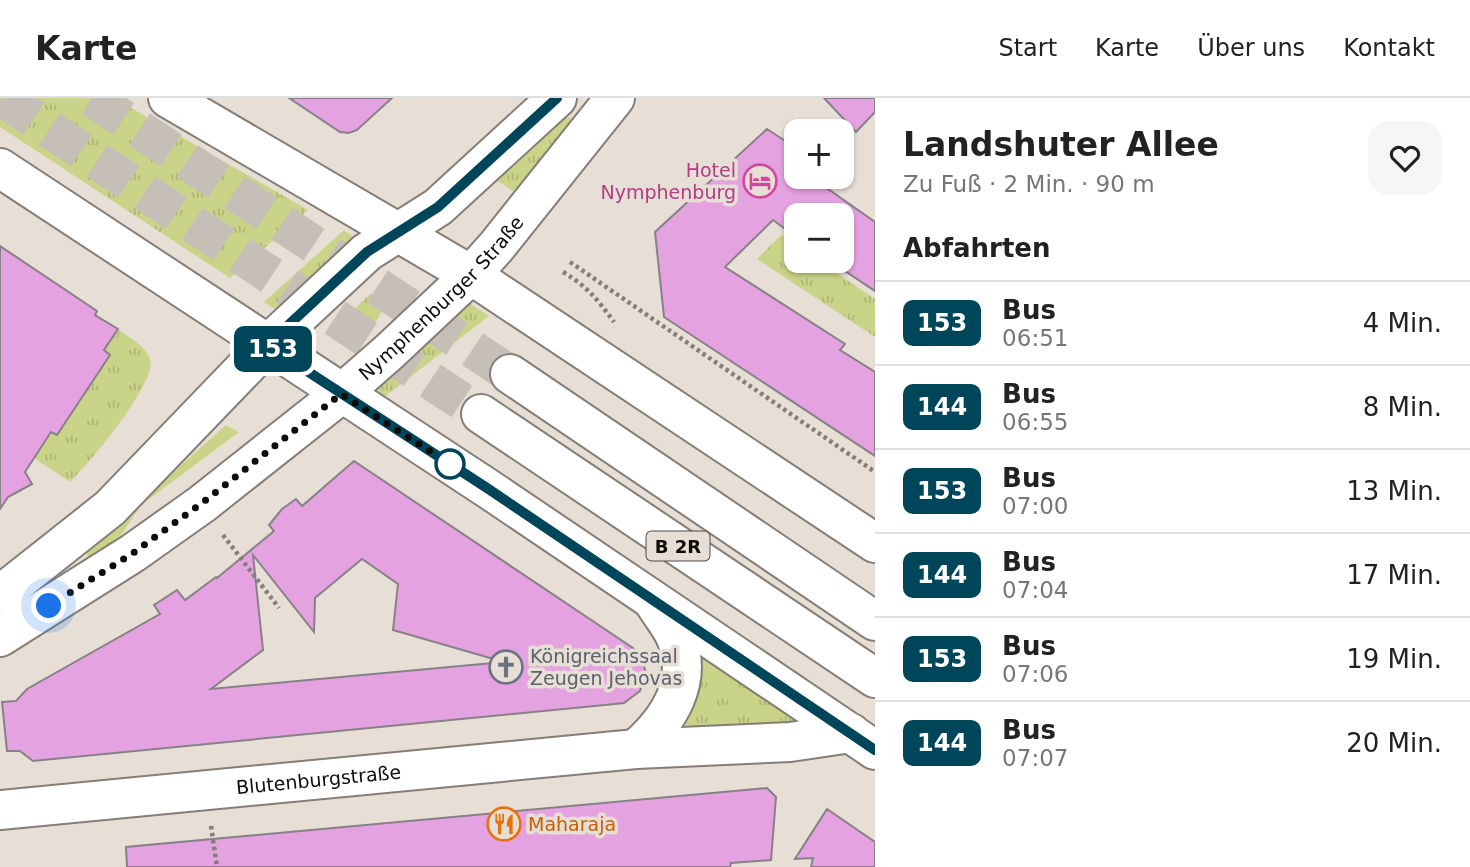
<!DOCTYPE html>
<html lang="de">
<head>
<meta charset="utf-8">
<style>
  body { margin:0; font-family:"DejaVu Sans",sans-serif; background:#f6f6f6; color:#222; height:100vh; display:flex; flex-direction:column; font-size:26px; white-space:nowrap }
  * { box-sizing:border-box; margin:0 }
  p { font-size:23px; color:#767676 }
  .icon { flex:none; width:38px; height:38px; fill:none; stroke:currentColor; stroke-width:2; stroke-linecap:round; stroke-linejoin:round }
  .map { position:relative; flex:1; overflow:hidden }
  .details { display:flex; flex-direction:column; background:#fff; width:595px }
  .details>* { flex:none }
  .badge { padding:0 14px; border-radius:10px; font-size:24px; line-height:46px }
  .buttons { position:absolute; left:784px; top:21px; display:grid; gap:14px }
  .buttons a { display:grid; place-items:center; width:70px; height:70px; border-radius:14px; background:#fff; box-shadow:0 2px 5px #0004; font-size:35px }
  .you { position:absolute; width:35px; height:35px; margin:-18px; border:5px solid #fff; border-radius:50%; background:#1a73e8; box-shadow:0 0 0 10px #1a73e833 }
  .map>.badge { position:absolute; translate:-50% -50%; box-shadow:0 0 0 4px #fff }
  h2 { padding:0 28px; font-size:26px; line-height:63px }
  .round { display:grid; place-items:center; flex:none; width:74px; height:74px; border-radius:21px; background:#f6f6f6 }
  .head { display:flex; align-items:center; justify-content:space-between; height:119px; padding:0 28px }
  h1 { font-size:33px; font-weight:800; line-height:52px }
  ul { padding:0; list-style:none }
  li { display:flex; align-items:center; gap:21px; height:84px; padding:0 28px; border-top:2px solid #e0e0e0 }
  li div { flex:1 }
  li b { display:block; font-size:26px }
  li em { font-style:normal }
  li .badge { min-width:77px; font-weight:700; text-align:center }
  header { display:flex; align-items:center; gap:42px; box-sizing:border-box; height:98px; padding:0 35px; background:#fff; border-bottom:2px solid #e0e0e0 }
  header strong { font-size:33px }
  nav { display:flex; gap:38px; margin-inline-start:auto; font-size:24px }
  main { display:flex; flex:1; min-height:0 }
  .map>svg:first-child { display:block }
</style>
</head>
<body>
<header>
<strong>Karte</strong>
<nav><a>Start</a><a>Karte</a><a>Über uns</a><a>Kontakt</a></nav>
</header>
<main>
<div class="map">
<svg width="875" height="769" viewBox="0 0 875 769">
  <defs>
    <pattern id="grass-tufts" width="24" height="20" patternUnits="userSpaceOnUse" patternTransform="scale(1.75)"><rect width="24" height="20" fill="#cad488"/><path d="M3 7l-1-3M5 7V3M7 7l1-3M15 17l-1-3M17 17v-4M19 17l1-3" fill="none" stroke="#acb574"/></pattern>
  </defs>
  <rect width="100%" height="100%" fill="#e7dfd6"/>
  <path fill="url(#grass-tufts)" d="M 0,0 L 114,0 L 308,112 L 230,180 L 0,29 Z
    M 566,19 L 571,20 L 574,26 L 518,96 L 494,81 Z
    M 344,132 L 352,138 L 352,142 L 283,209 L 275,211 L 264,204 Z
    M 781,137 L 796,147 L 796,163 L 819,163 L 875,201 L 875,239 L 757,161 Z
    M 381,194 L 386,197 L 388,203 L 376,223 L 343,240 L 338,242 L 328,237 L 370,196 Z
    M 466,203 L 489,218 L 383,300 L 378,292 L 379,288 Z
    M 118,231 C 128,239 146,248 150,261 C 158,284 88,367 70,384 L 34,360 L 51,334 L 57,337 L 110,258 L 104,252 Z
    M 226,327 L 239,334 L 141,407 L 122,436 L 91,460 L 88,459 L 86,452 Z
    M 698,554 L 800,624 L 690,637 L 683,616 Z"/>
  <path fill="#e4a2e0" stroke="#888087" stroke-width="2" fill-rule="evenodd" d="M 289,0 L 392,0 L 357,32 L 349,35 L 340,34 Z
    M 824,0 L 875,0 L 875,14 L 856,34 Z
    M 767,31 L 796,50 L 796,79 L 811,79 L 875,124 L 875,193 L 830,163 L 842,163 L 842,117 L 796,117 L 796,139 L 773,122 L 725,169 L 845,246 L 840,252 L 875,274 L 875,358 L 664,219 L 655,134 Z
    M 0,148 L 97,213 L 95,217 L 118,231 L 104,252 L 110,257 L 57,337 L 51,334 L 25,374 L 32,386 L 8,399 L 0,411 Z
    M 354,363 L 633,550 L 640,556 L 646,575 L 640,593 L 624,605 L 615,606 L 33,663 L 20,653 L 7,653 L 2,604 L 16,603 L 27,591 L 160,516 L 154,507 L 177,492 L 185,502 L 216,479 L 217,480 L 274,433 L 269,427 L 282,411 L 296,401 L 302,408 ZM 253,457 L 314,534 L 315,500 L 362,461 L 398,486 L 393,532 L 504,564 L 211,591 L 263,552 Z
    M 767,690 L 776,699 L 771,762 L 731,765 L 730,769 L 127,769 L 126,749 Z
    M 827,711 L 875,744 L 875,769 L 811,769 L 813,760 L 795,761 Z"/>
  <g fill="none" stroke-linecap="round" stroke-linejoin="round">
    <path stroke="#c6bfb7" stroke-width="38" stroke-dasharray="38 19" stroke-linecap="butt" d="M 2,0 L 481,316
      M 92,0 L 510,276"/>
    <defs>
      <g id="minor">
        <path d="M 636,651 C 668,623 694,584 676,540 C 671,527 660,515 653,503"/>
        <path id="s1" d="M 0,712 L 636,651 L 790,644 L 851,635"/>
      </g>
      <g id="secondary">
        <path d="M 168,0 L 471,177 L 875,445"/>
        <path d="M 0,70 L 487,390 L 875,652"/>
        <path d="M 0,497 L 110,410 L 267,247 L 367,154 L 438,109 L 557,0"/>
        <path id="s2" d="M 0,539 L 133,455 L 202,406 L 341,296 L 389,254 L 471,177 L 496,149 L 615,0"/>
      </g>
      <path id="trunk" d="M 510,276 L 875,523
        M 481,316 L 875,580"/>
    </defs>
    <use href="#minor" stroke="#857d76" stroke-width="42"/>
    <use href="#secondary" stroke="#857d76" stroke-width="42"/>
    <use href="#trunk" stroke="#857d76" stroke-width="42"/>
    <path stroke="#837e77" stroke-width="4.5" stroke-dasharray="3.5 3.5" stroke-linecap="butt" d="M 570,164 L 875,374
      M 563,174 C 588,189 597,201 614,224
      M 223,437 L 279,510
      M 211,728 L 217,769"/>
    <use href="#minor" stroke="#fff" stroke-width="38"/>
    <use href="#secondary" stroke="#fff" stroke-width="38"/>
    <use href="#trunk" stroke="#fff" stroke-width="38"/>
  </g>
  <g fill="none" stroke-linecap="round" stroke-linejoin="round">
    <defs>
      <path id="line" d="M 557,0 L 438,109 L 367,154 L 267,247 L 487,390 L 875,652"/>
    </defs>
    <use href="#line" stroke="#fff" stroke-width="16"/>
    <use href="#line" stroke="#00465a" stroke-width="10"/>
    <path stroke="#0e0c09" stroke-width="7" stroke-dasharray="0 12.6" d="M 49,508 L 133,455 L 202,405 L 341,296 L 450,366"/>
  </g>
  <defs>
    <symbol id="hotel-ring" viewBox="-11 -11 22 22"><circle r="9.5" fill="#e7dfd6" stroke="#d1479c" stroke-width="1.5"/><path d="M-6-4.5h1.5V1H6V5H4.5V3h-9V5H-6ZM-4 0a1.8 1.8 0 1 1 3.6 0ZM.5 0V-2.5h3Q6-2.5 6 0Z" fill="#d1479c"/></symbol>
    <symbol id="church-ring" viewBox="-11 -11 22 22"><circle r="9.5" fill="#e7dfd6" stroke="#6b7280" stroke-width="1.5"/><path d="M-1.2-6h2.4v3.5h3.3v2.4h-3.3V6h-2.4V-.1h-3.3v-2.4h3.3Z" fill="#6b7280"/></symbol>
    <symbol id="restaurant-ring" viewBox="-11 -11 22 22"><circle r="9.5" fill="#e7dfd6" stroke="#e8710a" stroke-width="1.5"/><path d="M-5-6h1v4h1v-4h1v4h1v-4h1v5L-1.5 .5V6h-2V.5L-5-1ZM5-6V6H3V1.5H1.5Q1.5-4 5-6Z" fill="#e8710a"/></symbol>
  </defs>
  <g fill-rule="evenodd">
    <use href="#hotel-ring" x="741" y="64" width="38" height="38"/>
    <use href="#church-ring" x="487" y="550" width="38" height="38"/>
    <use href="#restaurant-ring" x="485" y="707" width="38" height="38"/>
  </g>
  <circle fill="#fff" stroke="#00465a" stroke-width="3.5" cx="450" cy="366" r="14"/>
  <g text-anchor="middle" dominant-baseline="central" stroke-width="7" stroke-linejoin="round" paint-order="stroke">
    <rect fill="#e7dfd6" stroke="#4f4b46" stroke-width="2" x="646.5" y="433.5" width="63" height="29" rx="5"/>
    <g font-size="18" font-weight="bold" fill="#0e0c09">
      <text x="678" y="448">B 2R</text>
    </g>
    <g font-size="19" fill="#b23c85" stroke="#e7dfd6" text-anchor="end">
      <text x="736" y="72">Hotel<tspan x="736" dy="22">Nymphenburg</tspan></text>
    </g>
    <g font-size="19" fill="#0e0c09" stroke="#e7dfd6">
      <text stroke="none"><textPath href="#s2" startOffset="558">Nymphenburger Straße</textPath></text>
      <text stroke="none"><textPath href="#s1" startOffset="320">Blutenburgstraße</textPath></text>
    </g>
    <g font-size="19" fill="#5b616d" stroke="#e7dfd6" text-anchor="start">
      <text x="530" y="558">Königreichssaal<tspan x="530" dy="22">Zeugen Jehovas</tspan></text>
    </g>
    <g font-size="19" fill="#c56008" stroke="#e7dfd6" text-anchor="start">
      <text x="528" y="726">Maharaja</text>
    </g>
  </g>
</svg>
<div class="buttons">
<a>+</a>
<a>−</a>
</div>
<div class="you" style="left:49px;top:508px"></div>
<b class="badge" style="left:273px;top:251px;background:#00465a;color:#fff">153</b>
</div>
<section class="details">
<div class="head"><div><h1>Landshuter Allee</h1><p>Zu Fuß · 2 Min. · 90 m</p></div><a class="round"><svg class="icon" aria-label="heart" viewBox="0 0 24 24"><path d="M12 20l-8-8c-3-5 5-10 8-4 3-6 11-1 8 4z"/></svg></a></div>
<h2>Abfahrten</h2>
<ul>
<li><span class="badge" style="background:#00465a;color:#fff">153</span><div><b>Bus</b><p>06:51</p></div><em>4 Min.</em></li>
<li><span class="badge" style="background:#00465a;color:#fff">144</span><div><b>Bus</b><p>06:55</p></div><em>8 Min.</em></li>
<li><span class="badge" style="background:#00465a;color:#fff">153</span><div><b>Bus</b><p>07:00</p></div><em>13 Min.</em></li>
<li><span class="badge" style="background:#00465a;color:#fff">144</span><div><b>Bus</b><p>07:04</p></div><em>17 Min.</em></li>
<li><span class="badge" style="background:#00465a;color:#fff">153</span><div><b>Bus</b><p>07:06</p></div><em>19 Min.</em></li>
<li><span class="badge" style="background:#00465a;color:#fff">144</span><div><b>Bus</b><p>07:07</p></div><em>20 Min.</em></li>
</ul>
</section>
</main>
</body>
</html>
